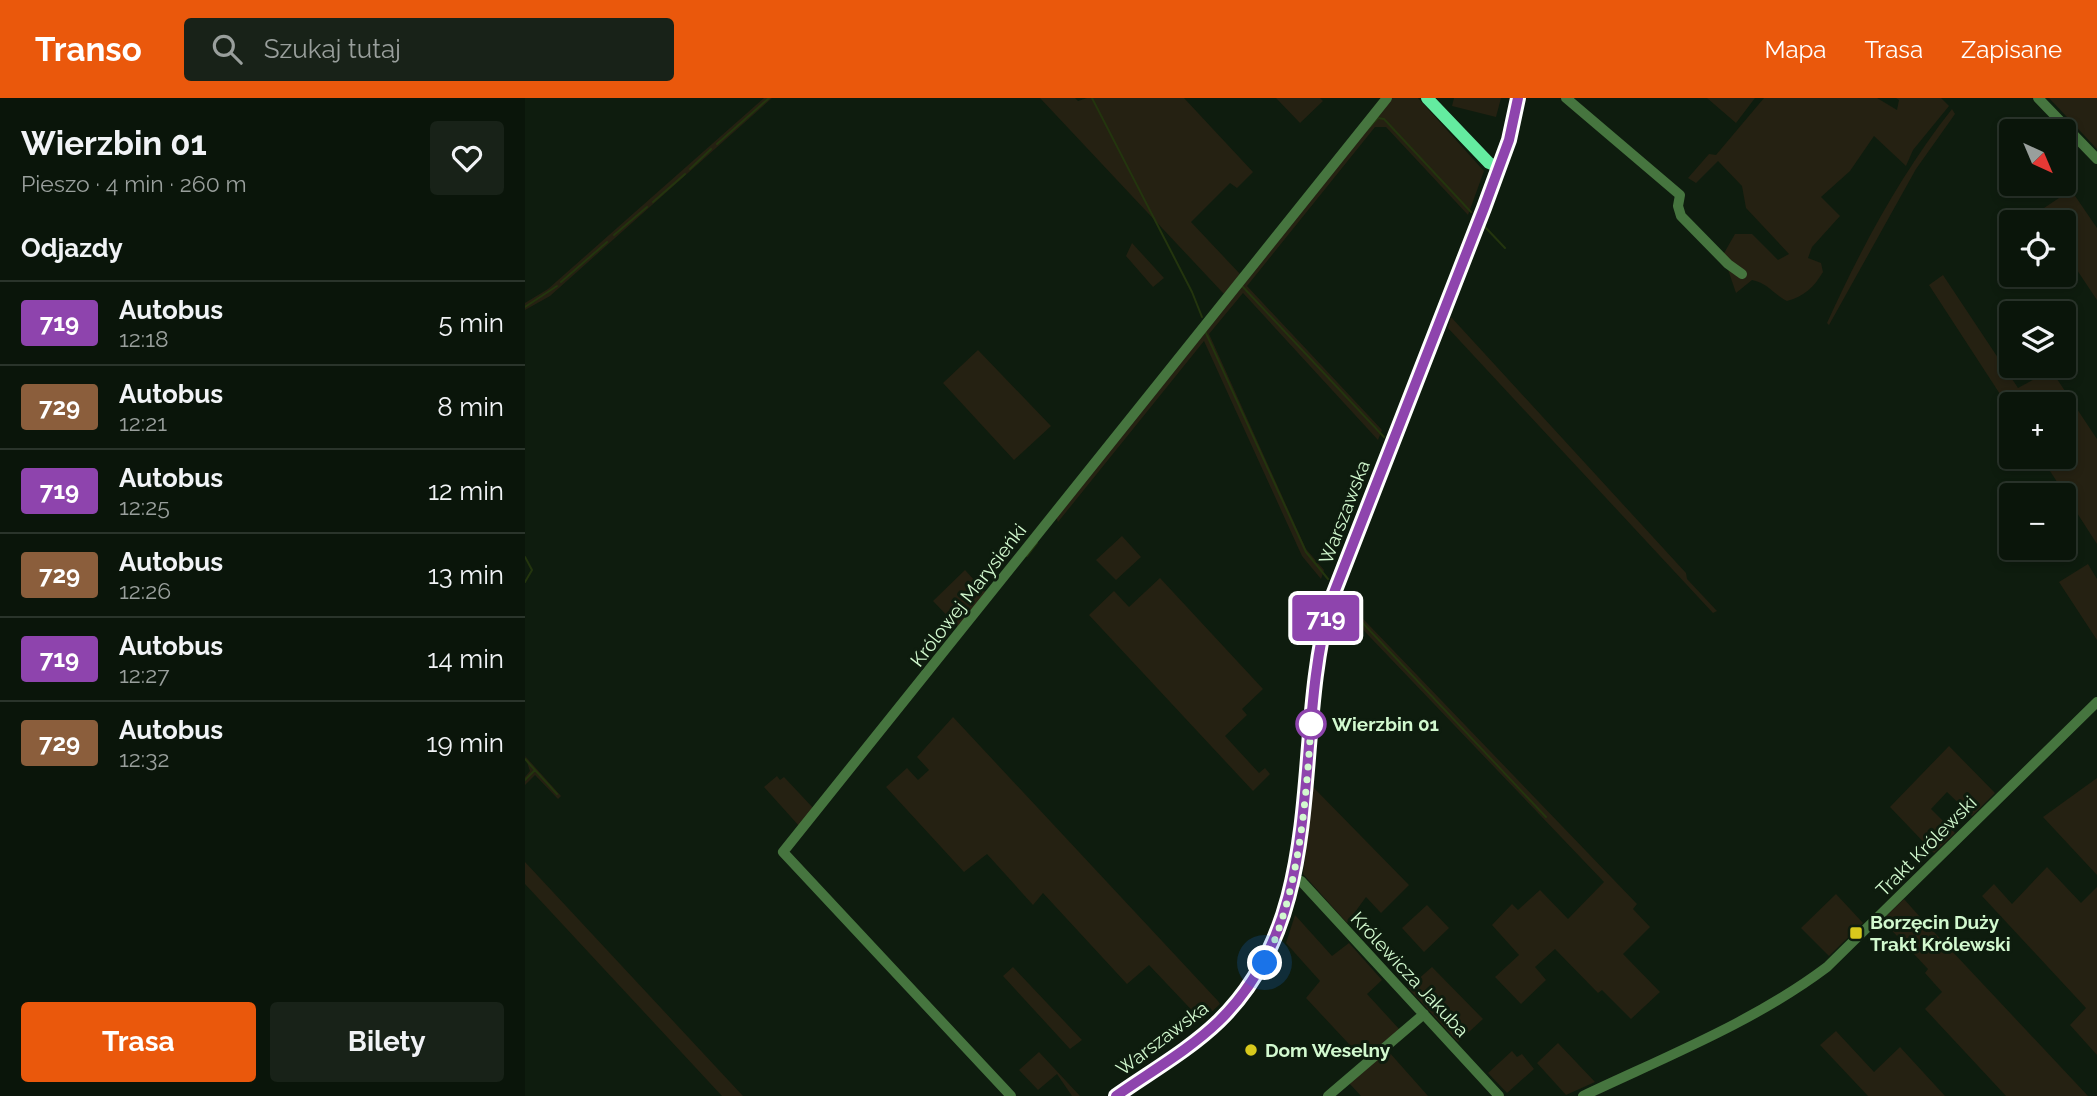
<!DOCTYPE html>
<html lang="pl">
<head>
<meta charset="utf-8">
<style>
  body { margin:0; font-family:Raleway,sans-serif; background:#182218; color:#f1f3f6; height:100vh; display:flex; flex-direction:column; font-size:26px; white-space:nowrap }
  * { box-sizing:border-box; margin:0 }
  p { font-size:23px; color:#999f9c }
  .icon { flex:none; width:38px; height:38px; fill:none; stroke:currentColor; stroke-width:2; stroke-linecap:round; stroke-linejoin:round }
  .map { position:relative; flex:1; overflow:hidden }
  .drawer { display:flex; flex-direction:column; background:#0a150a; width:525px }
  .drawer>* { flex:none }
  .badge { padding:0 14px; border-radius:5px; font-size:24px; line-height:46px }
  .needle { width:46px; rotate:136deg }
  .controls { position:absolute; left:1474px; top:21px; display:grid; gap:14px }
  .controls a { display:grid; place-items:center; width:77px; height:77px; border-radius:7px; background:#0a150a; box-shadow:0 4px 10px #0003,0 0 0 2px #2a342b; font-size:35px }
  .you { position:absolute; width:35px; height:35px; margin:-18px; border:5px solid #fff; border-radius:50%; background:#1a73e8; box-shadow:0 0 0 10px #1a73e833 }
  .map>.badge { position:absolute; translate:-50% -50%; box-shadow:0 0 0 4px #fff }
  h2 { padding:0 21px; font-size:26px; line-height:63px }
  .round { display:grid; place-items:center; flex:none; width:74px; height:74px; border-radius:7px; background:#182218 }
  .headline { display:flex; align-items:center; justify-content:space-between; height:119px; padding:0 21px }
  h1 { font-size:33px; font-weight:700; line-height:52px }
  .primary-button { display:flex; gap:14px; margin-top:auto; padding:14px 21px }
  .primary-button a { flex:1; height:80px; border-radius:7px; background:#ea580c; color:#fff; font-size:28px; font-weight:700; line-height:80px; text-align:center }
  .primary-button a+a { background:#182218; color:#f1f3f6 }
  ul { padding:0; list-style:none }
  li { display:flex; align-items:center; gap:21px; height:84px; padding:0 21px; border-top:2px solid #2a342b }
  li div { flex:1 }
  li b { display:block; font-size:26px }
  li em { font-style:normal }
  li .badge { min-width:77px; font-weight:700; text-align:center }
  header { display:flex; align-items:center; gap:42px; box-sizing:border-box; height:98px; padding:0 35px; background:#ea580c; color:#fff }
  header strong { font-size:33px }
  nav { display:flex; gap:38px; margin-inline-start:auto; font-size:24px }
  .search { width:490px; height:63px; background:#182218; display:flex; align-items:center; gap:18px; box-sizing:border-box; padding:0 24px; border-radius:7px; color:#999f9c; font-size:26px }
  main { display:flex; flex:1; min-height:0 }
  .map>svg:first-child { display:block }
</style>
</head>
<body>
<header>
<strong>Transo</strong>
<div class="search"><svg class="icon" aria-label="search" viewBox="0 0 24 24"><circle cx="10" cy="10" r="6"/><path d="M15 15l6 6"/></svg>Szukaj tutaj</div>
<nav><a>Mapa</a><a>Trasa</a><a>Zapisane</a></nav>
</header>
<main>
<section class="drawer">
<div class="headline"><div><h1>Wierzbin 01</h1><p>Pieszo · 4 min · 260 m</p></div><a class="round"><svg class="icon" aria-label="heart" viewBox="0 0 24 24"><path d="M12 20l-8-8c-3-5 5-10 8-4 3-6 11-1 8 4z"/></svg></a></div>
<h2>Odjazdy</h2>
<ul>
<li><span class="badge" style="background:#8e44ad;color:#fff">719</span><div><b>Autobus</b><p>12:18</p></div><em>5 min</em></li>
<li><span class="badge" style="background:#8b5e3c;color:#fff">729</span><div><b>Autobus</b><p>12:21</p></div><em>8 min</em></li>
<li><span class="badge" style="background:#8e44ad;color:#fff">719</span><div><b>Autobus</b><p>12:25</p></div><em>12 min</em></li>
<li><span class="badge" style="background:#8b5e3c;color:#fff">729</span><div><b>Autobus</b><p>12:26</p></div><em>13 min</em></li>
<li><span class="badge" style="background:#8e44ad;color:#fff">719</span><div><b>Autobus</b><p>12:27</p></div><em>14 min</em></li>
<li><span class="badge" style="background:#8b5e3c;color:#fff">729</span><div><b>Autobus</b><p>12:32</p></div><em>19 min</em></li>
</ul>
<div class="primary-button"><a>Trasa</a><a>Bilety</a></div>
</section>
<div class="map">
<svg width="1572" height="998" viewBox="0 0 1572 998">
  <rect width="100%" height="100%" fill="#0e1c0e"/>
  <path fill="#252112" d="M 239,0 L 247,0 L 25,198 L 0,212 L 0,205 L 23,191 Z
    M 515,0 L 550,0 L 553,3 L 562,0 L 659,0 L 728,74 L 712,90 L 705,85 L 666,124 L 715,176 L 699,196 Z
    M 751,0 L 795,0 L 798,3 L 775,25 Z
    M 866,0 L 893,0 L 959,73 L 943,117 L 861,29 L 850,29 L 722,188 L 857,332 L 853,342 L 718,195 L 684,236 L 781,451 L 799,472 L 796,481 L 777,458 L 679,243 L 533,424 L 530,417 Z
    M 929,0 L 976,0 L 971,19 L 927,8 Z
    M 1182,0 L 1230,0 L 1211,25 Z
    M 1239,0 L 1352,0 L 1372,12 L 1374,2 L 1371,0 L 1416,0 L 1424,8 L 1388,52 L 1381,68 L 1349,38 L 1325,73 L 1296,99 L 1315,118 L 1287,149 L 1283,160 L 1296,165 L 1298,174 C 1289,189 1280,198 1262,203 C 1248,196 1243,185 1227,182 L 1211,195 L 1198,157 L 1210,136 L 1227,136 L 1253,162 L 1264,156 L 1221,110 L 1217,88 L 1193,63 L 1171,85 L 1163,80 L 1184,56 L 1191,57 Z
    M 1524,0 L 1572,0 L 1572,51 Z
    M 1427,11 L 1430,16 L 1391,71 L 1304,227 L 1302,225 C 1335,152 1377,74 1427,11 Z
    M 1546,92 L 1572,130 L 1572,202 L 1538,151 L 1538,124 L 1520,124 L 1513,114 Z
    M 607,145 L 639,180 L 628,189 L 601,158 Z
    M 1418,177 L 1493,290 L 1526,272 L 1572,341 L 1572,446 L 1516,359 L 1538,359 L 1538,306 L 1486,306 L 1486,313 L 1404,187 Z
    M 926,219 L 1161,475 L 1162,481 L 1192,513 L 1188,515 L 923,230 Z
    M 453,252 L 526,328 L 489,362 L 418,285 Z
    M 597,438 L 616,459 L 591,482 L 571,462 Z
    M 1563,466 L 1572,481 L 1572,542 L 1534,484 Z
    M 440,472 L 462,496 L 435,531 L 408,503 Z
    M 635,480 L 738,591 L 717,611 L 722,617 L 700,638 L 734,675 L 740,670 L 745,676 L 728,693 L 564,517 L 589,493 L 604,509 Z
    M 818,500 L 1112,806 L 1108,811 L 1125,829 L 1098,856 L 1135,894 L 1106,921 L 1077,892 L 1073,895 L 1030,851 L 1010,869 L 1021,882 L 996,906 L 970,879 L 994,857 L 967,827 L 987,806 L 993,812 L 1015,792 L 1043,821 L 1079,784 L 823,516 L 816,508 Z
    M 428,619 L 693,903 L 695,906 L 677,923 L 624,867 L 602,886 L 518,795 L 508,807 L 462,756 L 439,774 L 361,689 L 382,670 L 393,682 L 404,672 L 392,659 Z
    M 1424,648 L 1470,695 L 1447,718 L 1422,694 L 1406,711 L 1430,735 L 1409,755 L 1365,709 Z
    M 0,658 L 36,698 L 33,701 L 10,677 L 0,687 L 0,679 L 5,673 Z
    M 252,678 L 255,682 L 259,679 L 290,712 L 275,729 L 239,689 Z
    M 1572,680 L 1572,777 L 1518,719 Z
    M 788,689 L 884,787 L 856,815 L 841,799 L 822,825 L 778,776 Z
    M 0,764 L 218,998 L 197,998 L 0,786 Z
    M 1522,769 L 1556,805 L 1572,789 L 1572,957 L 1545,927 L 1561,910 L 1457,798 L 1469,786 L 1487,806 Z
    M 1311,796 L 1338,825 L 1304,858 L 1276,830 Z
    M 1379,801 L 1395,819 L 1563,998 L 1481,998 L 1400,911 L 1417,894 L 1400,875 L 1403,871 L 1357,822 Z
    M 902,807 L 924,830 L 899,854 L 877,830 Z
    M 770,817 L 807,858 L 824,845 L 857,882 L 842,896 L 875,932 L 837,960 L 781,900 L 795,883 L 761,845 Z
    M 488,869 L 557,942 L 545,951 L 478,878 Z
    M 907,869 L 958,921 L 933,944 L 883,890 Z
    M 1311,933 L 1349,974 L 1375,949 L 1420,998 L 1343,998 L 1295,947 Z
    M 1033,945 L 1070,984 L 1041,997 L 1012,965 Z
    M 987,953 L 992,959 L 997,956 L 1009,971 L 982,995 L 963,975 Z
    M 514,954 L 555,998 L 547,998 L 532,976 L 513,992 L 494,972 Z
    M 864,954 L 903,998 L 836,998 L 824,985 L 844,967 Z"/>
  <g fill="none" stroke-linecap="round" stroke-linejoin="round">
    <path stroke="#23350e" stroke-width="2" d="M 567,0 L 667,194 L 677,219
      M 842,32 L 853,20 L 859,21 L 946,114
      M 192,46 L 244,0
      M 165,71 L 186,51
      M 128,104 L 160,76
      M 960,129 L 980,150
      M 89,137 L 122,109
      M 36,184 L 82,144
      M 717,188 L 859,339
      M 0,209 L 32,188
      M 680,233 L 781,454 L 803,481
      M 502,458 L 512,445
      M 0,459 L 7,472 L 0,484
      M 815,501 L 1021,719
      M 0,661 L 10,672 L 0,682
      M 10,672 L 32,696"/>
    <path stroke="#46753f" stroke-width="10" d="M 1041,0 L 1155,97 L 1153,108 L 1156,118 L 1203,166 L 1217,176
      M 1513,0 L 1572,61
      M 768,782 L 776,783 L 974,998
      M 486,998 L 258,754 L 862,0
      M 803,998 L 899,916
      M 1058,998 C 1140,959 1229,924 1302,869 L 1572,604"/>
    <path stroke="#64eba0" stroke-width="12" d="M 902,0 L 964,65 L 974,69
      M 591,998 C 625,974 664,952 694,923 C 805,816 767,643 805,505 L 959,110 L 984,42 L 993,0"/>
  </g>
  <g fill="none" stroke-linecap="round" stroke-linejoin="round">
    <defs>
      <path id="line" d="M 591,998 C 625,974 664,952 694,923 C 806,814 766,643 805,505 L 959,110 L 984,42 L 993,0"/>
    </defs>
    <use href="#line" stroke="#fff" stroke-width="16"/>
    <use href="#line" stroke="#8e44ad" stroke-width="10"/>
    <path stroke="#d2f9cf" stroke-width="7" stroke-dasharray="0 12.6" d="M 740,865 C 774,793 781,706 786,626"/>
  </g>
  <circle fill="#fff" stroke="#8e44ad" stroke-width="3.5" cx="786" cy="626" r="14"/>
  <g fill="#d8c91c" stroke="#0e1c0e" stroke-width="2.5">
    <rect x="1324" y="828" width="14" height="14" rx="3.5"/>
    <circle cx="726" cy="952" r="7"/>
  </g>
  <g text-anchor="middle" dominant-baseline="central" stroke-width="6" stroke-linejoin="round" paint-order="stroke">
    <g font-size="19" fill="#d2f9cf" stroke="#0e1c0e">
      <text transform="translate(819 414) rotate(-69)">Warszawska</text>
      <text transform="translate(443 497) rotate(-52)">Królowej Marysieńki</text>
      <text transform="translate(1401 748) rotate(-45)">Trakt Królewski</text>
      <text transform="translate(885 876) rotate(47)">Królewicza Jakuba</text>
      <text transform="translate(637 940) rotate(-37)">Warszawska</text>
    </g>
    <g font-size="19" font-weight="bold" fill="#d2f9cf" stroke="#0e1c0e" text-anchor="start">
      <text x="807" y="626">Wierzbin 01</text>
    </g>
    <g font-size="19" font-weight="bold" fill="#d2f9cf" stroke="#0e1c0e" text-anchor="start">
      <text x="1345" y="824">Borzęcin Duży<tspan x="1345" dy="22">Trakt Królewski</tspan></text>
      <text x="740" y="952">Dom Weselny</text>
    </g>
  </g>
</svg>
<div class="controls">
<a><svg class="needle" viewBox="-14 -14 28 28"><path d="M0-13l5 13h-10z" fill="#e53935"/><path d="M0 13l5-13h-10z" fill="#999f9c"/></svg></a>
<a><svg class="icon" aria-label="locate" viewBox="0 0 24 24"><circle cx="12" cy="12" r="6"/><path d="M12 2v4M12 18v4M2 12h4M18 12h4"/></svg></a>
<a><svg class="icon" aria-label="layers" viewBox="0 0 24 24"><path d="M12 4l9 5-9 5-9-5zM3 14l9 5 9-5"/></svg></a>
<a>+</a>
<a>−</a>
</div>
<div class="you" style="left:740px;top:865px"></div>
<b class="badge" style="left:801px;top:520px;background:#8e44ad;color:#fff">719</b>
</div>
</main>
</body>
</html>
